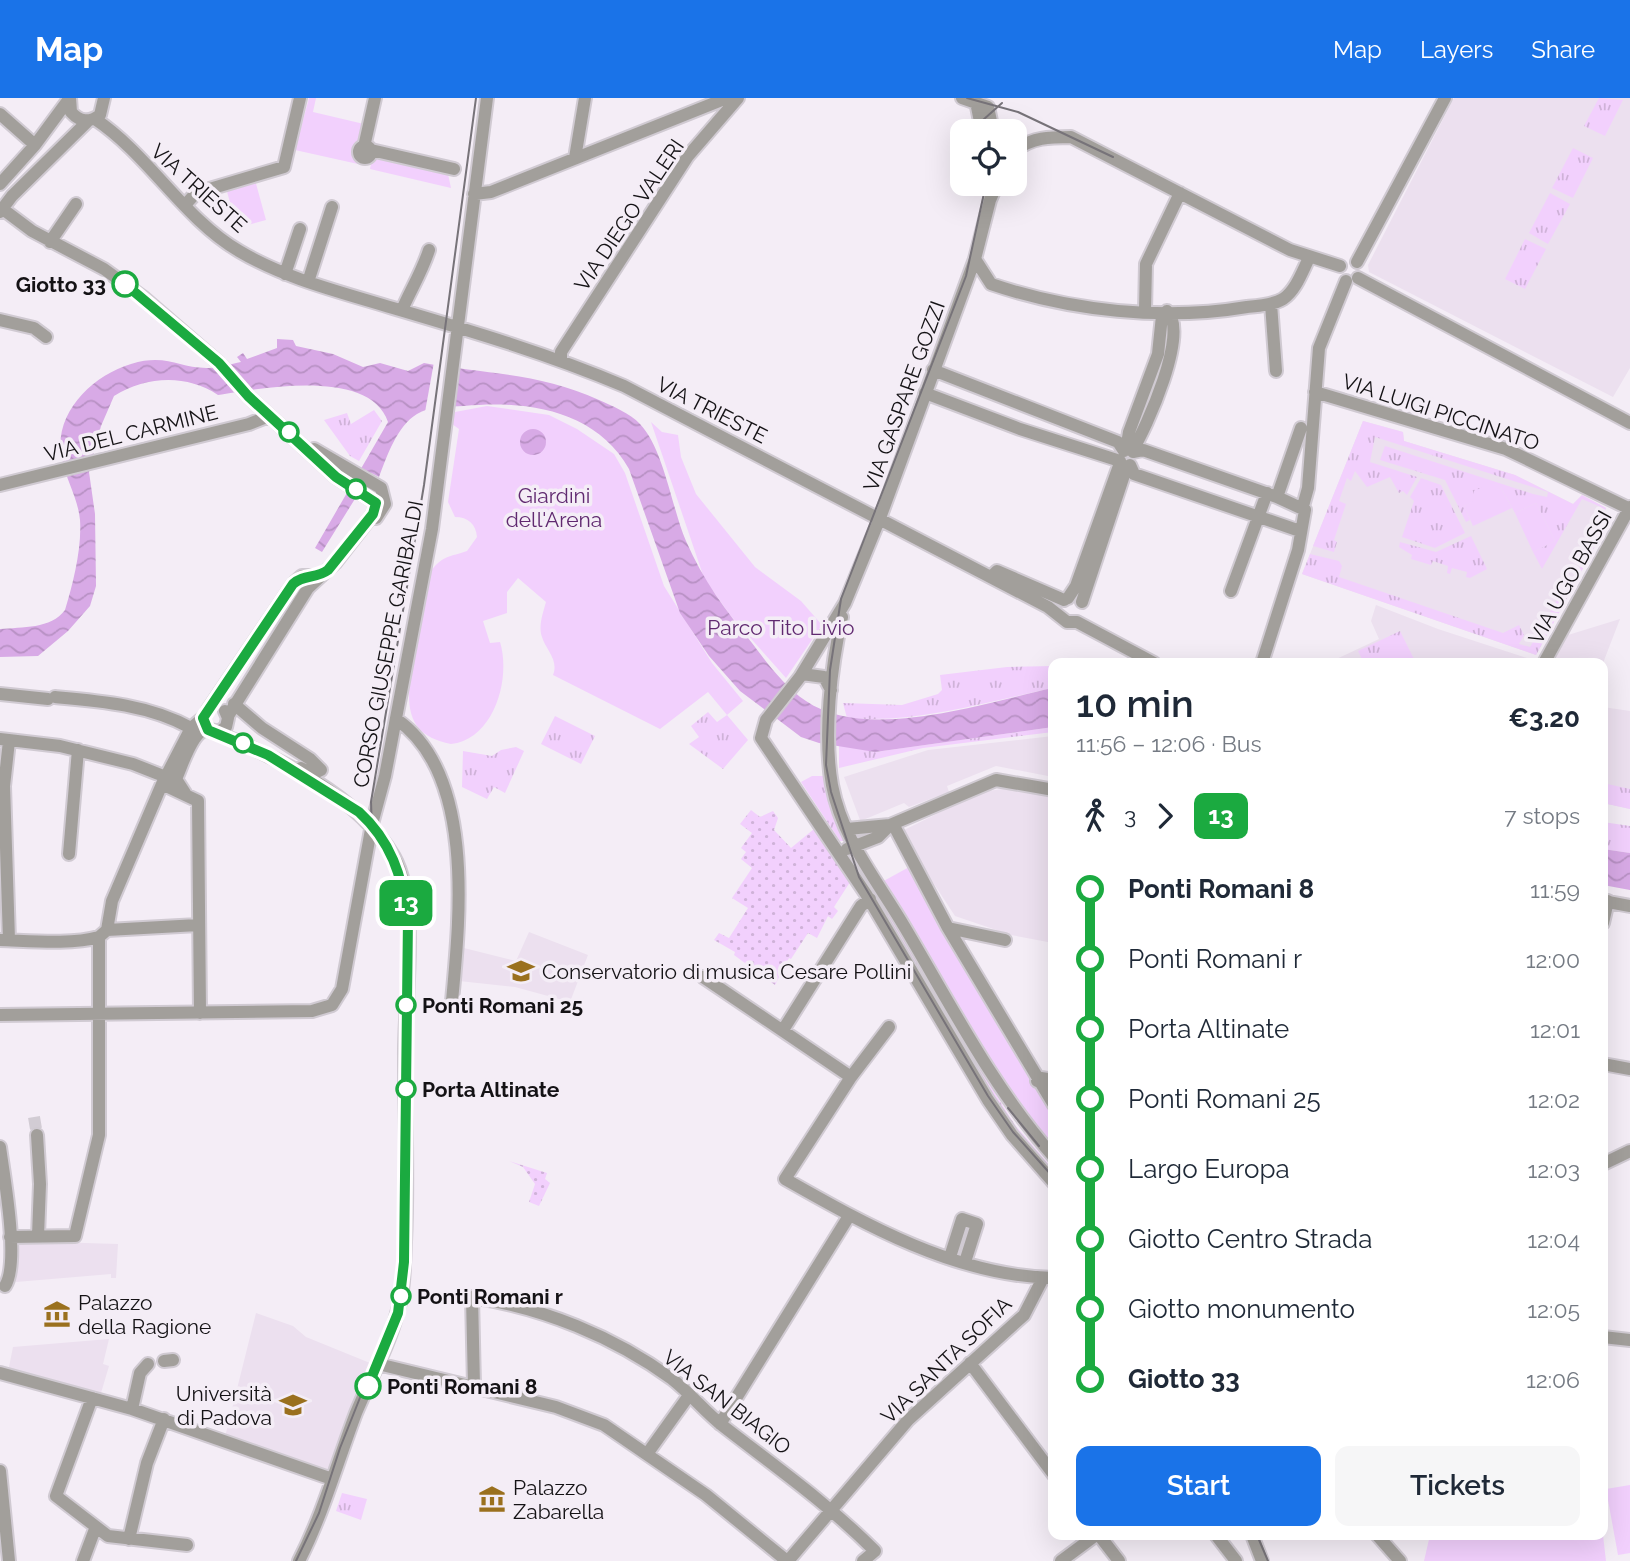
<!DOCTYPE html>
<html lang="en">
<head>
<meta charset="utf-8">
<style>
  body { margin:0; font-family:Raleway,sans-serif; background:#f6f6f7; color:#1f2937; height:100vh; display:flex; flex-direction:column; font-size:26px; white-space:nowrap }
  * { box-sizing:border-box; margin:0 }
  p { font-size:23px; color:#747a83 }
  .icon { flex:none; width:38px; height:38px; fill:none; stroke:currentColor; stroke-width:2; stroke-linecap:round; stroke-linejoin:round }
  .map { position:relative; flex:1; overflow:hidden }
  .drawer { position:absolute; left:1048px; top:560px; width:560px; height:882px; display:flex; flex-direction:column; background:#fff; border-radius:14px; box-shadow:0 7px 28px #0002 }
  .drawer>* { flex:none }
  .badge { padding:0 14px; border-radius:10px; font-size:24px; line-height:46px }
  .buttons { position:absolute; left:950px; top:21px; display:grid; gap:14px }
  .buttons a { display:grid; place-items:center; width:77px; height:77px; border-radius:14px; background:#fff; box-shadow:0 7px 28px #0002; font-size:35px }
  .map>.badge { position:absolute; translate:-50% -50%; box-shadow:0 0 0 4px #fff }
  .legs { display:flex; align-items:center; gap:10px; height:77px; padding:0 28px; font-size:23px }
  .legs p { margin-inline-start:auto }
  .headline { display:flex; align-items:center; justify-content:space-between; height:119px; padding:0 28px }
  h1 { font-size:38px; font-weight:600; line-height:52px }
  .button { display:flex; gap:14px; margin-top:auto; padding:14px 28px }
  .button a { flex:1; height:80px; border-radius:14px; background:#1a73e8; color:#fff; font-size:28px; font-weight:600; line-height:80px; text-align:center }
  .button a+a { background:#f6f6f7; color:#1f2937 }
  ul { padding:0 28px; list-style:none }
  li { display:flex; align-items:center; gap:24px; height:70px; font-size:26px }
  li i { display:grid; place-items:center; width:10px; height:100%; margin:0 9px; background:currentColor }
  li i::after { content:''; width:18px; height:18px; margin:-9px; border:5px solid; border-radius:50%; background:#fff }
  li p { margin-inline-start:auto }
  li:first-child i { background:linear-gradient(#0000 50%,currentColor 0) }
  li:last-child i { background:linear-gradient(currentColor 50%,#0000 0) }
  header { display:flex; align-items:center; gap:42px; box-sizing:border-box; height:98px; padding:0 35px; background:#1a73e8; color:#fff }
  header strong { font-size:33px }
  nav { display:flex; gap:38px; margin-inline-start:auto; font-size:24px }
  .map>svg:first-child { display:block }
</style>
</head>
<body>
<header>
<strong>Map</strong>
<nav><a>Map</a><a>Layers</a><a>Share</a></nav>
</header>
<div class="map">
<svg width="1630" height="1463" viewBox="0 0 1630 1463">
  <defs>
    <pattern id="grass-tufts" width="24" height="20" patternUnits="userSpaceOnUse" patternTransform="scale(1.75)"><rect width="24" height="20" fill="#f2d0fd"/><path d="M3 7l-1-3M5 7V3M7 7l1-3M15 17l-1-3M17 17v-4M19 17l1-3" fill="none" stroke="#cfb2d8"/></pattern>
    <pattern id="garden-dots" width="8" height="8" patternUnits="userSpaceOnUse" patternTransform="scale(1.75)"><rect width="8" height="8" fill="#f2d0fd"/><path d="M2 2h.1M6 6h.1" fill="none" stroke="#cfb2d8" stroke-width="1.8" stroke-linecap="round"/></pattern>
    <pattern id="water-waves" width="16" height="10" patternUnits="userSpaceOnUse" patternTransform="scale(1.75)"><rect width="16" height="10" fill="#d8aae6"/><path d="M0 5q4-4 8 0t8 0" fill="none" stroke="#b891c4"/></pattern>
  </defs>
  <rect width="100%" height="100%" fill="#f4edf6"/>
  <path fill="#ece0ef" d="M 1454,0 L 1630,0 L 1630,270 L 1613,299 L 1369,174 L 1368,167 Z
    M 1363,323 L 1403,334 L 1404,343 L 1515,377 L 1573,406 L 1582,397 L 1606,410 L 1605,413 L 1612,417 L 1536,557 L 1302,476 Z
    M 1376,507 L 1438,531 L 1533,562 L 1532,565 L 1328,565 L 1379,541 L 1371,523 Z
    M 1620,521 L 1603,565 L 1552,565 L 1568,537 Z
    M 1603,609 L 1630,613 L 1630,711 L 1603,705 Z
    M 1053,638 L 1053,679 L 996,668 L 947,688 L 949,694 L 909,709 L 904,705 L 863,722 L 860,722 L 844,679 L 928,652 Z
    M 1009,690 L 1053,700 L 1053,845 L 1011,837 L 955,818 L 900,734 L 981,694 Z
    M 529,834 L 588,857 L 570,904 L 515,889 L 459,883 L 460,849 L 516,863 Z
    M 18,1143 L 118,1146 L 116,1180 L 111,1180 L 111,1176 L 16,1184 Z
    M 256,1215 L 293,1228 L 306,1239 L 370,1265 L 328,1373 L 225,1339 Z
    M 109,1241 L 103,1266 L 109,1268 L 101,1295 L 8,1274 L 13,1249 Z"/>
  <path fill="url(#grass-tufts)" d="M 1599,0 L 1623,2 L 1605,38 L 1584,28 Z
    M 1573,50 L 1593,60 L 1573,100 L 1552,90 Z
    M 1550,95 L 1570,106 L 1548,146 L 1529,135 Z
    M 1525,141 L 1546,151 L 1525,191 L 1505,181 Z
    M 374,312 L 382,323 L 359,363 L 350,358 L 324,322 L 347,315 L 351,326 Z
    M 1363,323 L 1403,334 L 1404,343 L 1515,377 L 1573,406 L 1582,397 L 1606,410 L 1605,413 L 1612,417 L 1575,485 L 1565,479 L 1574,481 L 1607,419 L 1599,415 L 1601,409 L 1582,401 L 1542,471 L 1533,454 L 1555,443 L 1536,405 L 1515,415 L 1501,390 L 1464,408 L 1470,422 L 1466,424 L 1445,382 L 1380,362 L 1385,348 L 1533,396 L 1547,399 L 1548,394 L 1375,339 L 1370,364 L 1417,379 L 1407,397 L 1403,393 L 1399,395 L 1390,379 L 1367,389 L 1355,373 L 1351,383 L 1347,380 L 1339,403 L 1346,406 L 1334,442 L 1337,444 L 1334,454 L 1313,448 Z
    M 1421,380 L 1441,387 L 1465,435 L 1435,450 L 1402,439 L 1414,403 L 1410,399 Z
    M 1471,438 L 1487,471 L 1470,480 L 1466,479 L 1467,474 L 1452,470 L 1450,476 L 1447,475 L 1448,468 L 1433,463 L 1431,467 L 1411,461 L 1412,457 L 1399,449 L 1400,444 L 1436,454 Z
    M 1310,456 L 1339,463 L 1342,468 L 1339,479 L 1503,535 L 1519,527 L 1524,537 L 1519,546 L 1530,549 L 1564,490 L 1571,493 L 1536,557 L 1302,476 Z
    M 1400,533 L 1416,565 L 1363,563 L 1358,553 Z
    M 1053,568 L 1053,590 C 985,604 917,626 847,620 L 843,605 L 902,607 L 938,596 L 942,592 L 940,577 L 1007,569 Z
    M 708,614 L 717,624 L 727,617 L 748,642 L 723,671 L 689,646 L 699,639 L 691,628 Z
    M 555,618 L 595,638 L 581,666 L 541,646 Z
    M 1053,629 L 1053,634 L 923,650 L 839,670 L 839,646 L 875,654 Z
    M 516,649 L 524,653 L 505,695 L 494,689 L 487,701 L 462,689 L 463,653 L 492,658 L 501,652 Z
    M 812,678 L 826,678 L 845,743 L 840,743 L 801,684 Z
    M 1603,685 L 1630,691 L 1630,711 L 1603,705 Z
    M 1603,724 L 1630,728 L 1630,755 L 1603,751 Z
    M 879,799 L 991,989 L 1015,1027 L 1053,1071 L 1053,1076 L 1000,1010 L 876,801 Z
    M 342,1395 L 367,1401 L 361,1422 L 336,1413 Z"/>
  <path fill="#f2d0fd" d="M 309,0 L 316,0 L 313,14 L 364,26 L 357,55 L 358,66 L 295,52 Z
    M 373,55 L 448,76 L 451,90 L 370,71 Z
    M 255,82 L 266,122 L 237,130 L 226,90 Z
    M 487,308 L 549,317 L 577,331 L 614,356 L 625,375 L 664,488 L 712,565 L 743,603 L 727,617 L 708,594 L 660,631 L 553,577 C 559,562 546,552 542,539 C 538,528 543,515 546,504 L 518,480 L 507,494 L 507,515 L 483,523 L 490,545 L 500,544 C 511,579 495,641 451,646 C 419,639 408,625 409,592 L 431,473 C 443,457 450,459 467,453 L 477,439 C 476,426 468,419 455,419 L 448,404 L 459,331 L 452,326 L 455,314 Z
    M 651,324 L 662,334 L 678,337 L 681,359 L 696,396 L 755,469 L 801,503 L 822,527 L 786,580 L 730,517 L 704,480 Z
    M 1483,389 L 1491,394 L 1501,390 L 1512,410 L 1473,428 L 1464,408 L 1473,403 L 1474,393 Z
    M 1536,405 L 1555,443 L 1533,454 L 1515,415 Z
    M 911,768 L 1053,1011 L 1053,1057 L 1022,1019 L 880,785 Z
    M 1630,1387 L 1630,1455 L 1618,1457 L 1606,1391 Z
    M 1430,1437 L 1603,1437 L 1606,1463 L 1424,1463 Z"/>
  <path fill="url(#garden-dots)" d="M 751,712 L 760,719 L 773,713 L 778,720 L 774,732 L 791,750 L 814,731 L 850,784 L 834,809 L 838,813 L 832,821 L 828,818 L 817,840 L 808,835 L 791,861 L 789,860 L 775,887 L 734,857 L 735,854 L 714,842 L 719,835 L 729,840 L 748,810 L 732,800 L 752,770 L 741,761 L 746,754 L 741,750 L 752,735 L 740,726 Z
    M 509,1063 L 547,1075 L 545,1081 L 550,1085 L 539,1108 L 529,1104 L 535,1086 L 523,1069 Z"/>
  <path fill="url(#water-waves)" d="M 277,241 L 293,242 L 296,248 L 333,256 L 363,269 L 380,265 L 408,273 L 424,265 C 486,276 540,275 599,302 C 612,308 630,315 640,326 C 664,351 672,411 686,443 C 703,482 726,513 752,545 C 767,565 785,589 806,603 C 867,645 986,604 1053,590 L 1053,629 L 875,654 L 819,645 L 801,639 L 740,593 L 709,558 L 680,515 L 629,371 C 596,312 526,302 464,308 C 449,309 429,308 417,316 C 397,328 387,358 379,379 L 371,375 L 322,454 L 315,450 L 388,324 C 370,270 262,290 218,297 C 186,276 147,278 114,298 L 101,328 L 89,374 L 95,416 L 96,488 L 90,508 L 68,533 L 38,558 L 0,559 L 0,531 C 22,529 51,531 65,512 C 73,486 82,450 80,422 C 78,400 66,382 62,361 C 52,317 91,278 131,266 C 168,255 179,271 209,270 C 219,270 231,266 241,264 L 237,259 L 243,255 L 247,261 L 277,250 Z
    M520 344a13 13 0 1 1 26 0a13 13 0 1 1-26 0Z
    M 1603,751 L 1630,755 L 1630,792 L 1603,787 Z"/>
  <path fill="#f4edf6" d="M 434,264 L 459,268 L 453,312 L 427,316 L 425,314 Z"/>
  <g fill="none" stroke-linecap="round" stroke-linejoin="round">
    <path stroke="#d2ccd4" stroke-width="12" stroke-dasharray="12 6" stroke-linecap="butt" d="M 34,1019 L 37,1037"/>
    <defs>
      <path id="minor" d="M 70,0 L 71,14 C 80,24 89,25 100,17 L 104,0
        M 962,0 L 988,9 L 993,33
        M 976,4 L 982,33
        M 0,16 L 35,47
        M 95,21 C 149,57 183,120 239,153 C 286,181 341,194 393,210 C 471,233 549,256 624,288 L 1048,509 L 1067,524 L 1077,524 L 1154,565
        M359 54a6 6 0 1 1 12 0a6 6 0 1 1-12 0Z
        M 364,49 L 375,0
        M 371,52 L 454,71
        M 1015,53 C 1031,39 1051,39 1071,39 L 1290,152 L 1340,168
        M 575,60 L 585,0
        M 0,86 L 35,47 L 69,1
        M 997,86 L 990,102 L 975,161 L 880,420 L 845,505 L 800,579 L 766,622 L 761,640 L 866,796 L 988,1002 L 1012,1037 L 1054,1085
        M 474,96 L 491,94 L 727,0
        M 185,107 L 196,95 L 284,69 L 300,0
        M 4,112 L 32,133 L 104,171 L 144,200 L 219,265 L 248,298 L 336,379 L 376,405 L 373,416 L 335,465 L 308,490 L 228,618
        M 0,114 L 12,98 L 88,23
        M 50,144 L 76,106
        M 975,161 L 991,186 C 1070,213 1164,223 1247,209 C 1258,208 1273,207 1283,201 C 1296,192 1302,174 1309,160
        M 1357,164 L 1445,0
        M 285,176 L 300,131
        M 1358,180 L 1630,325
        M 308,184 L 332,109
        M 1271,206 L 1276,273
        M 402,212 C 411,191 422,174 429,152
        M 1145,213 L 1146,166 L 1180,95
        M 0,222 L 34,230 L 46,239
        M 561,261 L 561,254 L 688,58 L 738,0
        M 933,272 L 1118,344 L 1124,353
        M 1315,294 L 1506,351 L 1630,411
        M 925,295 L 1020,331 L 1120,363
        M 314,351 L 381,390 L 385,406 L 376,420
        M 1126,352 L 1129,334 L 1158,256 L 1162,218 L 1167,213
        M 1132,353 C 1146,331 1190,233 1167,213
        M 1133,354 L 1143,352 L 1277,399 L 1305,412 L 1298,452 L 1262,565
        M 1130,367 L 1134,376 L 1300,433
        M 0,387 L 249,326 L 269,318
        M 1277,399 L 1301,330
        M 1303,408 L 1308,390 L 1319,250 L 1346,183
        M 991,479 L 997,473 L 1064,502
        M 1231,493 L 1267,395
        M 1068,500 L 1076,488 L 1120,365
        M 1082,504 L 1127,368
        M 842,519 C 831,569 823,636 832,687 C 842,741 877,782 904,828 C 951,907 993,990 1054,1059
        M 1544,565 L 1630,409
        M 802,576 L 824,579 L 831,592
        M 0,596 L 48,601
        M 55,599 C 101,603 150,607 191,630
        M 234,606 L 262,630 L 310,661 L 321,672 L 313,676 L 301,670
        M 208,612 L 293,486 L 302,478 L 321,478
        M 396,621 C 475,675 460,819 452,903
        M 216,634 C 281,662 357,696 394,759 C 420,805 404,906 405,959 C 405,1020 408,1082 405,1144 C 404,1167 404,1191 398,1212 C 389,1248 370,1281 356,1315 C 337,1365 323,1416 299,1463
        M 0,641 L 60,648 L 133,666 L 166,679
        M 162,686 L 198,703 L 200,915
        M 185,695 L 176,681 C 182,668 190,640 202,633 C 208,630 213,634 220,633 L 226,629 L 228,620 L 225,613
        M 893,726 L 948,830 L 1054,1007
        M 847,731 L 890,727
        M 847,751 L 878,739 L 890,727 L 996,682 L 1054,692
        M 69,756 L 78,652
        M 1603,803 L 1630,808
        M 1603,825 L 1608,803
        M 948,830 L 1005,842
        M 107,832 L 112,803 L 162,686 L 191,630 L 203,620
        M 107,832 L 198,827
        M 0,842 C 31,843 71,847 99,839
        M 9,842 L 4,688 L 9,643
        M 703,879 L 851,979
        M 0,917 L 312,913 L 332,907 L 342,891 L 372,726 L 385,678 L 432,431 L 487,0
        M 889,929 L 851,979 L 785,1081 C 866,1127 956,1178 1054,1180
        M 783,932 L 861,808 L 870,801
        M 1603,966 L 1630,971
        M 1037,983 L 1041,980 L 1054,982
        M 37,1037 L 40,1086 L 38,1138
        M 0,1049 C 4,1079 20,1165 5,1188
        M 1603,1066 L 1630,1053
        M 10,1139 L 75,1138 L 99,1037 L 99,839 L 107,832
        M 950,1159 L 962,1121 L 977,1126 L 965,1164
        M 1603,1239 L 1630,1242
        M 164,1263 L 173,1262
        M 970,1265 L 1054,1377
        M 378,1266 L 556,1309 L 604,1327 L 706,1397 L 787,1463
        M 0,1275 L 132,1311 L 332,1381
        M 474,1288 L 472,1199 C 543,1210 613,1238 672,1281 C 690,1295 705,1314 723,1328 C 777,1370 826,1404 875,1453 L 863,1463
        M 92,1300 L 56,1398 L 108,1438 L 187,1447
        M 132,1311 L 140,1275 L 148,1266
        M 720,1326 L 849,1118
        M 647,1356 L 690,1296
        M 0,1373 L 9,1463
        M 1099,1437 L 1119,1463
        M 1216,1437 L 1236,1463
        M 1252,1437 L 1262,1463
        M 1377,1437 L 1400,1463
        M 129,1441 L 147,1365 L 164,1321
        M 83,1463 L 95,1431
        M 788,1463 L 908,1322 L 1024,1217 L 1043,1180
        M 1061,1463 L 1096,1437"/>
    </defs>
    <use href="#minor" stroke="#d0cad2" stroke-width="16"/>
    <use href="#minor" stroke="#a29f9b" stroke-width="12"/>
    <path stroke="#777379" stroke-width="2" d="M 967,0 L 1018,14 L 1113,59
      M 983,22 L 1002,5
      M 986,86 L 966,178 L 841,501 L 830,572 L 826,667 L 831,694 L 859,779 L 988,998 L 1013,1034 L 1054,1080
      M 1008,1010 L 1039,1048
      M 1257,1437 L 1268,1463
      M 296,1463 L 319,1415 L 340,1350 L 396,1209 L 403,1127 L 405,821 L 393,764 L 372,731 L 371,704 L 424,387 L 476,0"/>
  </g>
  <g fill="none" stroke-linecap="round" stroke-linejoin="round">
    <defs>
      <path id="line-1" d="M 125,186 L 219,265 L 248,298 L 336,379 L 376,405 L 373,416 L 328,472 C 316,481 304,476 293,486 L 203,620 L 208,632 L 268,657 L 359,714 C 391,743 402,778 408,820 L 404,1164 L 398,1215 L 368,1288"/>
    </defs>
    <use href="#line-1" stroke="#fff" stroke-width="16"/>
    <use href="#line-1" stroke="#1baa40" stroke-width="10"/>
  </g>
  <defs>
    <symbol id="university-bare" viewBox="-9 -9 18 18"><path d="M0-5L7-2L0 1L-7-2ZM-4 1L0 2.5L4 1V4Q0 6-4 4Z" fill="#9a701e" stroke="#f4edf6" stroke-width="2.5" paint-order="stroke"/></symbol>
    <symbol id="museum-bare" viewBox="-9 -9 18 18"><path d="M0-6L6-3V-2H-6V-3ZM-5-1h2V3h-2ZM-1-1h2V3h-2ZM3-1h2V3H3ZM-6 4H6V6H-6Z" fill="#9a701e" stroke="#f4edf6" stroke-width="2.5" paint-order="stroke"/></symbol>
  </defs>
  <g fill-rule="evenodd">
    <use href="#university-bare" x="502" y="854" width="38" height="38"/>
    <use href="#museum-bare" x="38" y="1197" width="38" height="38"/>
    <use href="#university-bare" x="274" y="1288" width="38" height="38"/>
    <use href="#museum-bare" x="473" y="1382" width="38" height="38"/>
  </g>
  <g fill="#fff" stroke="#1baa40" stroke-width="3.5">
    <circle cx="125" cy="186" r="12"/>
    <circle cx="289" cy="334" r="9"/>
    <circle cx="356" cy="391" r="9"/>
    <circle cx="243" cy="645" r="9"/>
    <circle cx="406" cy="907" r="9"/>
    <circle cx="406" cy="991" r="9"/>
    <circle cx="401" cy="1198" r="9"/>
    <circle cx="368" cy="1288" r="12"/>
  </g>
  <g text-anchor="middle" dominant-baseline="central" stroke-width="7" stroke-linejoin="round" paint-order="stroke">
    <g font-size="21" fill="#141215" stroke="#f4edf6">
      <text transform="translate(199 90) rotate(42)">VIA TRIESTE</text>
      <text transform="translate(629 117) rotate(-56)">VIA DIEGO VALERI</text>
      <text transform="translate(904 298) rotate(-70)">VIA GASPARE GOZZI</text>
      <text transform="translate(712 312) rotate(27)">VIA TRIESTE</text>
      <text transform="translate(1441 314) rotate(18)">VIA LUIGI PICCINATO</text>
      <text transform="translate(131 335) rotate(-14)">VIA DEL CARMINE</text>
      <text transform="translate(1570 479) rotate(-61)">VIA UGO BASSI</text>
      <text transform="translate(388 546) rotate(-79)">CORSO GIUSEPPE GARIBALDI</text>
      <text transform="translate(946 1262) rotate(-44)">VIA SANTA SOFIA</text>
      <text transform="translate(727 1304) rotate(38)">VIA SAN BIAGIO</text>
    </g>
    <g font-size="21" font-weight="bold" fill="#141215" stroke="#f4edf6" text-anchor="start">
      <text x="106" y="186" text-anchor="end">Giotto 33</text>
      <text x="422" y="907">Ponti Romani 25</text>
      <text x="422" y="991">Porta Altinate</text>
      <text x="417" y="1198">Ponti Romani r</text>
      <text x="387" y="1288">Ponti Romani 8</text>
    </g>
    <g font-size="21" fill="#602970" stroke="#f4edf6">
      <text x="554" y="397">Giardini<tspan x="554" dy="24">dell'Arena</tspan></text>
      <text x="781" y="529">Parco Tito Livio</text>
    </g>
    <g font-size="21" fill="#141215" stroke="#f4edf6" text-anchor="start">
      <text x="542" y="873">Conservatorio di musica Cesare Pollini</text>
      <text x="78" y="1204">Palazzo<tspan x="78" dy="24">della Ragione</tspan></text>
      <text x="272" y="1295" text-anchor="end">Università<tspan x="272" dy="24">di Padova</tspan></text>
      <text x="513" y="1389">Palazzo<tspan x="513" dy="24">Zabarella</tspan></text>
    </g>
  </g>
</svg>
<div class="buttons">
<a><svg class="icon" aria-label="locate" viewBox="0 0 24 24"><circle cx="12" cy="12" r="6"/><path d="M12 2v4M12 18v4M2 12h4M18 12h4"/></svg></a>
</div>
<b class="badge" style="left:406px;top:805px;background:#1baa40;color:#fff">13</b>
<section class="drawer">
<div class="headline"><div><h1>10 min</h1><p>11:56 – 12:06 · Bus</p></div><b>€3.20</b></div>
<div class="legs"><svg class="icon" aria-label="walk" viewBox="0 0 24 24"><circle cx="13" cy="4" r="2"/><path d="M13 8l-2 6 4 7M11 14l-3 7M7 12l3-4h3l4 4"/></svg>3<svg class="icon" aria-label="forward" viewBox="0 0 24 24"><path d="M9 5l7 7-7 7"/></svg><b class="badge" style="background:#1baa40;color:#fff">13</b><p>7 stops</p></div>
<ul>
<li><i style="color:#1baa40"></i><b>Ponti Romani 8</b><p>11:59</p></li>
<li><i style="color:#1baa40"></i><span>Ponti Romani r</span><p>12:00</p></li>
<li><i style="color:#1baa40"></i><span>Porta Altinate</span><p>12:01</p></li>
<li><i style="color:#1baa40"></i><span>Ponti Romani 25</span><p>12:02</p></li>
<li><i style="color:#1baa40"></i><span>Largo Europa</span><p>12:03</p></li>
<li><i style="color:#1baa40"></i><span>Giotto Centro Strada</span><p>12:04</p></li>
<li><i style="color:#1baa40"></i><span>Giotto monumento</span><p>12:05</p></li>
<li><i style="color:#1baa40"></i><b>Giotto 33</b><p>12:06</p></li>
</ul>
<div class="button"><a>Start</a><a>Tickets</a></div>
</section>
</div>
</body>
</html>
